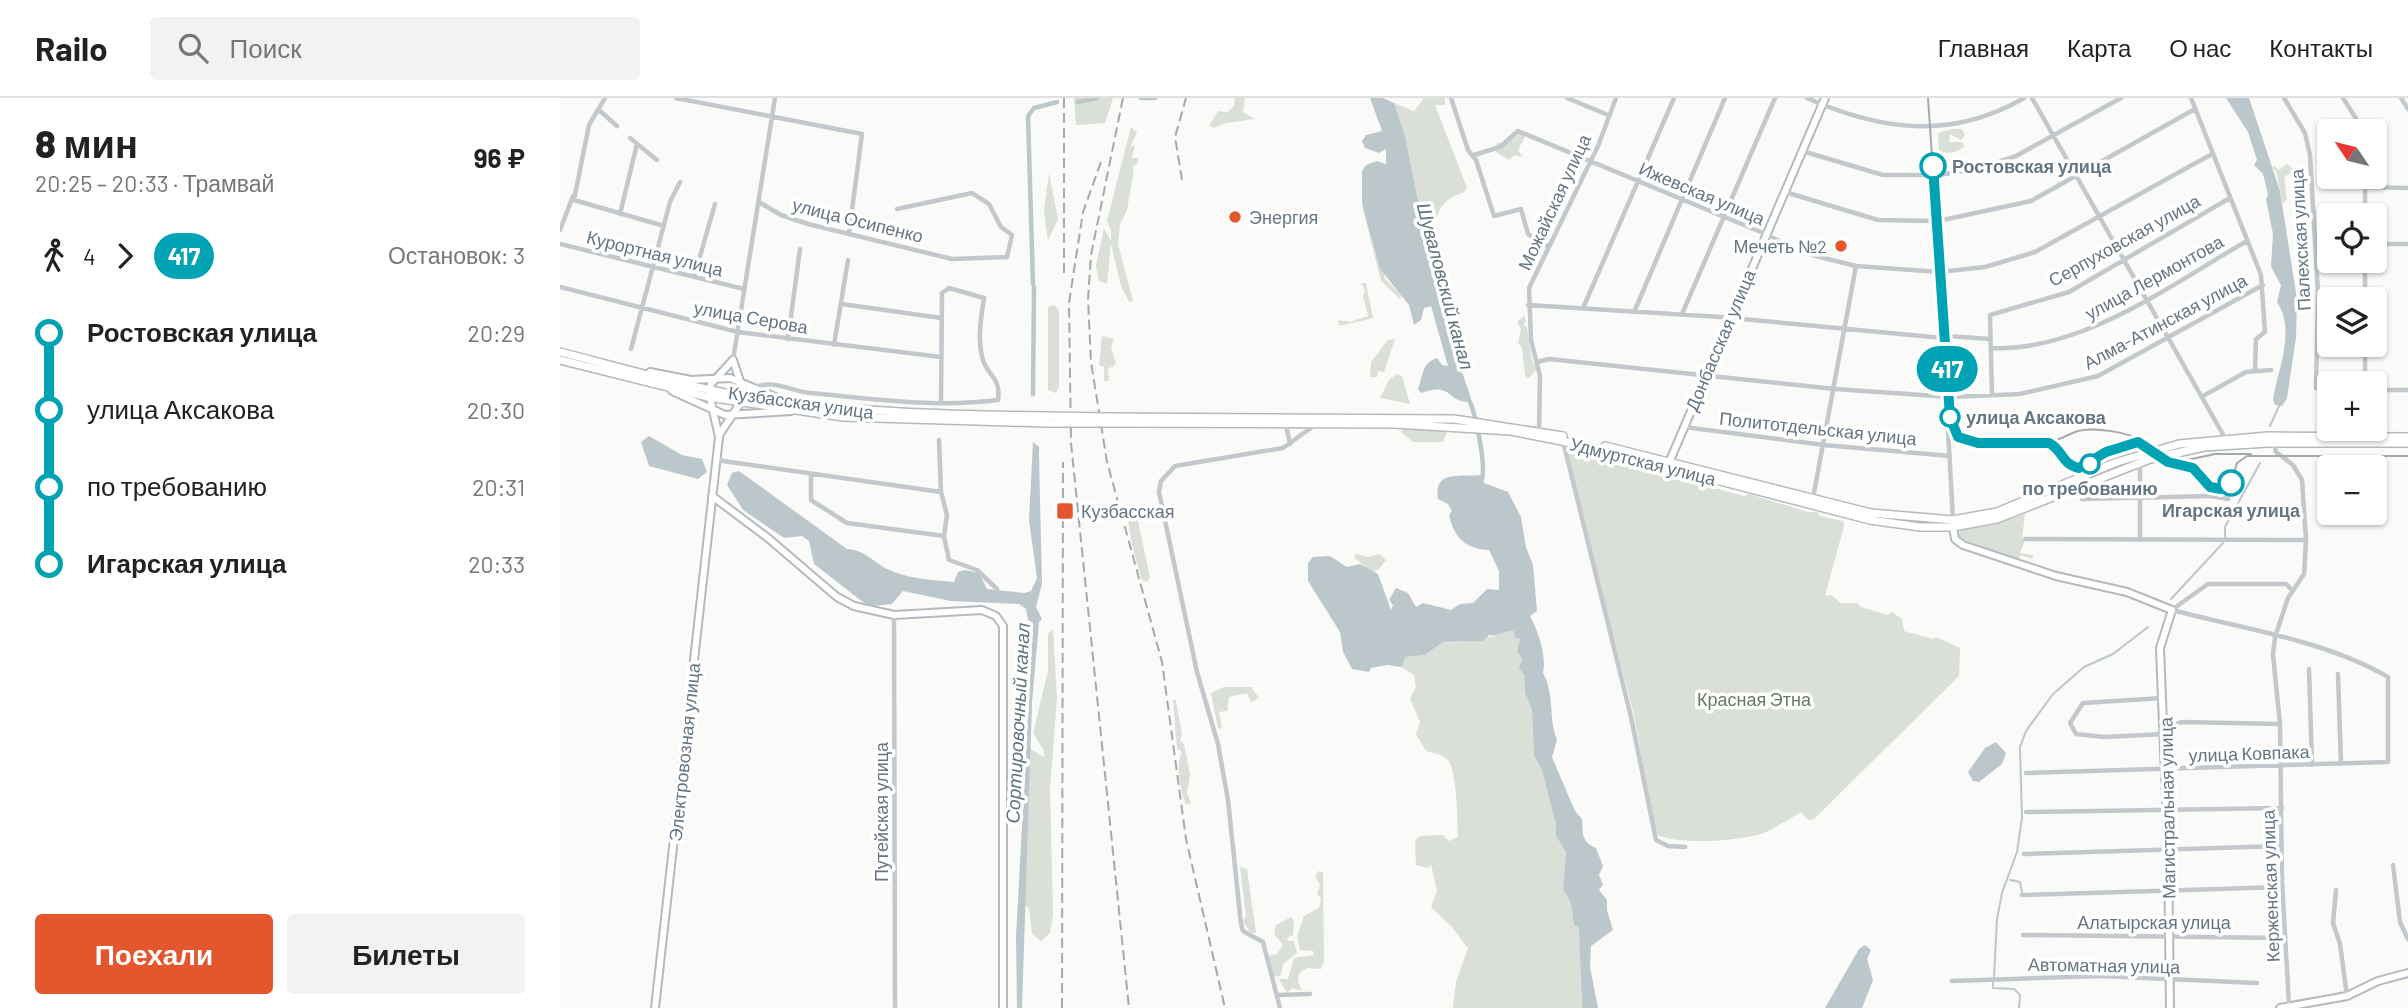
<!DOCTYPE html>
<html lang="ru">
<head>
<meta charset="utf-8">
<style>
  body { margin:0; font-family:Barlow,sans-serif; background:#f2f2f2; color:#222; height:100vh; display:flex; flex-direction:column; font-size:26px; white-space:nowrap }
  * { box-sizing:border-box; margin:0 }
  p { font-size:23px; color:#767676 }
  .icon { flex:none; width:38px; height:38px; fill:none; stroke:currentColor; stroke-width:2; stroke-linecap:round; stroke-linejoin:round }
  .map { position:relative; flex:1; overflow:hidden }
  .details { display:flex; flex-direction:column; background:#fff; width:560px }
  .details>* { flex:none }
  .badge { padding:0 14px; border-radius:23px; font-size:24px; line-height:46px }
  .needle { width:46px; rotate:305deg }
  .buttons { position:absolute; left:1757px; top:21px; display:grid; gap:14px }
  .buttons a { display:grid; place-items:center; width:70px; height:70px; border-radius:7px; background:#fff; box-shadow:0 2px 5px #0004; font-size:35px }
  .map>.badge { position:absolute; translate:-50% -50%; box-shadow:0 0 0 4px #fff }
  .legs { display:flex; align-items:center; gap:10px; height:77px; padding:0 35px; font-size:23px }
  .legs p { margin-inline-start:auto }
  .headline { display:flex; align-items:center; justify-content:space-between; height:119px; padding:0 35px }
  h1 { font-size:38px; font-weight:800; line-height:52px }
  .button { display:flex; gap:14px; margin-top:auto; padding:14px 35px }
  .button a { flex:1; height:80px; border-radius:7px; background:#e4572e; color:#fff; font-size:28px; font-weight:800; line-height:80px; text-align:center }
  .button a+a { background:#f2f2f2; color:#222 }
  ul { padding:0 35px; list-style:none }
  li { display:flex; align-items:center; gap:24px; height:77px; font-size:26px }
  li i { display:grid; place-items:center; width:10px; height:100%; margin:0 9px; background:currentColor }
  li i::after { content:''; width:18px; height:18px; margin:-9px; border:5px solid; border-radius:50%; background:#fff }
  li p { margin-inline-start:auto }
  li:first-child i { background:linear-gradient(#0000 50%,currentColor 0) }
  li:last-child i { background:linear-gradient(currentColor 50%,#0000 0) }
  header { display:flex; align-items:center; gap:42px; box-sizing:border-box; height:98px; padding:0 35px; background:#fff; border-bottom:2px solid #e0e0e0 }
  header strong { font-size:33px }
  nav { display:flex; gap:38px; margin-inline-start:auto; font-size:24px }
  .search { width:490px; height:63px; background:#f2f2f2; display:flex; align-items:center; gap:18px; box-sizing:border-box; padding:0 24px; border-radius:7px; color:#767676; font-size:26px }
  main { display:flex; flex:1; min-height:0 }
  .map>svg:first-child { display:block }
</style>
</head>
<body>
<header>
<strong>Railo</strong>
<div class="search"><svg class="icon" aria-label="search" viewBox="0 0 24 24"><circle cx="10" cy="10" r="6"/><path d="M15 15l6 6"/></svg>Поиск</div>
<nav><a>Главная</a><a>Карта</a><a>О нас</a><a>Контакты</a></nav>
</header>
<main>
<section class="details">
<div class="headline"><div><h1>8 мин</h1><p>20:25 – 20:33 · Трамвай</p></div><b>96 ₽</b></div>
<div class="legs"><svg class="icon" aria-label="walk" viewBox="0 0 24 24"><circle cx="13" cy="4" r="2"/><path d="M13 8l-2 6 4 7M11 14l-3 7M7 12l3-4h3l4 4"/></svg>4<svg class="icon" aria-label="forward" viewBox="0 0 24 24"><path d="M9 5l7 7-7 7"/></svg><b class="badge" style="background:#00a3b4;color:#fff">417</b><p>Остановок: 3</p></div>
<ul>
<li><i style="color:#00a3b4"></i><b>Ростовская улица</b><p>20:29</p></li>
<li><i style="color:#00a3b4"></i><span>улица Аксакова</span><p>20:30</p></li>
<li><i style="color:#00a3b4"></i><span>по требованию</span><p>20:31</p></li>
<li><i style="color:#00a3b4"></i><b>Игарская улица</b><p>20:33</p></li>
</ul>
<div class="button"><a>Поехали</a><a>Билеты</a></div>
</section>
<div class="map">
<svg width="1848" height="910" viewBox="0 0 1848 910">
  <rect width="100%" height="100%" fill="#fafaf8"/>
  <path fill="#dadfd7" d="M 514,0 L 553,0 L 545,25 L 516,27 Z
    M 675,0 L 685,0 L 683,14 L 695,21 L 666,25 L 654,30 L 649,28 L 658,13 L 667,14 L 674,8 Z
    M 864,0 L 885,0 L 885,7 L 875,7 L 907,90 L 903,95 C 880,100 876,119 870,139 C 851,104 848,46 834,5 L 854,13 Z
    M 571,29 L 577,34 L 570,50 L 575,47 L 572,60 L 578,60 L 578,65 L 572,69 L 574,72 L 567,112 L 560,126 L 558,146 L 573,203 L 569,204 L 561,188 L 551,146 L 547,186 L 539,183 L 536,168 L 544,130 L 551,143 L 551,133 L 547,123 Z
    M 1392,31 L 1402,31 L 1405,37 L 1401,42 L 1390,36 L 1389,44 L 1403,44 L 1404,49 C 1395,55 1389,57 1379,52 L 1378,35 Z
    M 961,35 L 965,39 L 958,52 L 963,59 L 954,57 L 949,62 L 936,54 L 937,45 L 946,45 Z
    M 1727,66 L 1735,72 L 1724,79 L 1727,101 L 1723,106 L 1716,73 L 1712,70 L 1715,68 L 1718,72 Z
    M 489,75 L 498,121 L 488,143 L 484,113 Z
    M 802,107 L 813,130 L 825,181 L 841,197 L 840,201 L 821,183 Z
    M 801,185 L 806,185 L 813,220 L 779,228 L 778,222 L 790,224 L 808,218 L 803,198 L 805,193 Z
    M 494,207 L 499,212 L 499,289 L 496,295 L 488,292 L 488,209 Z
    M 964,217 L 966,224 L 963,227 L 967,229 L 972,263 L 977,271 L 969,280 L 965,278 L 962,250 L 958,245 L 961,231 L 957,224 Z
    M 542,238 L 554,241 L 551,249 L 556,266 L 548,271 L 549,283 L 544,283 L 544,269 L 539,267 Z
    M 835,241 L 824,274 L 818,273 L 817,279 L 810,279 L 811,264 L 828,242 Z
    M 837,276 L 842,278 L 850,306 L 820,300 L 829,282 Z
    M 844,330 L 886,332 L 887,334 L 883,344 L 853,344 L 841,334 Z
    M 1023,351 L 1091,369 L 1100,375 L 1184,398 L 1189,396 L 1248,414 L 1258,414 L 1260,418 L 1283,423 L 1284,428 L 1265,498 L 1271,497 L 1281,505 L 1297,505 L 1301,509 L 1328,517 L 1332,514 L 1342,521 L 1344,533 L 1373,541 L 1376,539 L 1400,550 L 1399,578 L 1254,721 L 1248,722 L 1241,714 C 1230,721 1219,727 1206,734 C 1188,743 1106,749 1095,734 L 1074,617 L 1040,489 L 1036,487 L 1027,433 L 1009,363 L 1009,352 Z
    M 571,408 L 576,414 L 590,479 L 587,484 L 582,482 C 577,465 563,423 571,408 Z
    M 1465,416 L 1462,441 L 1465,443 L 1460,455 L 1473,457 L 1473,461 L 1460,457 L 1459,464 L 1398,439 L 1400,432 L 1434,427 Z
    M 796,456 L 809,459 L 819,456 L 826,462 L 818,472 L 811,474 L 794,459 Z
    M 493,531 L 497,601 L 490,690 L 493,817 L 490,835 L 481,843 L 472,836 L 469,810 L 465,808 L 470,651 L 484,659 L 484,653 L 473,635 L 488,573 L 488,536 Z
    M 947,533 L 954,533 L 960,541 L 957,553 L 962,561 L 965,595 L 972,612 L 974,658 L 982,672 L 996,727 L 996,738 L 1006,754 L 1003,791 L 1011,806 L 1014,827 L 1019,830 C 1023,856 1019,883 1022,910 L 893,910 L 896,884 L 908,850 L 891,828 L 871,809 L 877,793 L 871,766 L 868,770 L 856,767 L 855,743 L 859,738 L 883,737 L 889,743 L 898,739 C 897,723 898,673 887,661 C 882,656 873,655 866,653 L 856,636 L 860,624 L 850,601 L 856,589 L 854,577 L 841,569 L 846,559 L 865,557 L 883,544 C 902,546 929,541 947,533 Z
    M 664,589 L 691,589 L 699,600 L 691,604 L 687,595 L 669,599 L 667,613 L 659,614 L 662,631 L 658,630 L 651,595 Z
    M 613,601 L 616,603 L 622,636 L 620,643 L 624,646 L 630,676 L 627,695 L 631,705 L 626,707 C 621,695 615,666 622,654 L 617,651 Z
    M 680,769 L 687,771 L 696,835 L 691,835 L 683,824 L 686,818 Z
    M 759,773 L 763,774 L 764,863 L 761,871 L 747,870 L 739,875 L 738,884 L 742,893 L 732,890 L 727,895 L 719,881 L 728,881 L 734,860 L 754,857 L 753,853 L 740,852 L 737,838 L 744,818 L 759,810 L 761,800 L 757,796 L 760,787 L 755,778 Z
    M 731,819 L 734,823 L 733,837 L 727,840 L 728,843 L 734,843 L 737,855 L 723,866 L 721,877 L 716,879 L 713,877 L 709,858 L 717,856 L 723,847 L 714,836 L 716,827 Z"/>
  <path fill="#bbc7cb" d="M 810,0 L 823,0 L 834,5 L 845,38 L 862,124 L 870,139 L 880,174 L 902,274 L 911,300 L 906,304 C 887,302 891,284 861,295 L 858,291 C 863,279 861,265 877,260 L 882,267 L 888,268 L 871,208 L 864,210 L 861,222 L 854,227 L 849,207 L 820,171 L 802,105 L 802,73 L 806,67 L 817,63 L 826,66 L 826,51 L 819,55 L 805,50 L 802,43 L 806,37 L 822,33 Z
    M 1666,0 L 1689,0 L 1720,93 L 1737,201 L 1736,239 L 1727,300 L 1722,308 L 1715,307 L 1713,301 C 1718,271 1736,232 1717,204 L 1721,187 L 1711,169 L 1713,136 L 1706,101 L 1708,97 L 1703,76 L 1694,67 L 1697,62 L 1688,34 Z
    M 89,338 L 122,357 L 142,361 L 147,374 L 138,381 L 89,368 L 81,344 Z
    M 473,344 L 479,349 L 479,356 L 482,486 L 476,509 L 482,521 L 479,524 L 472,605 L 462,910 L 457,910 L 456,839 L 473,525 L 468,522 L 466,511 L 459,506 L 391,503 L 343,493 L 332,506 L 313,508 L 304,505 L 254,466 L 249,443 L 242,438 L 224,440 L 183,412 L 167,387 L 172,375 L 179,373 L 287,451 C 305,452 312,463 327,471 C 347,481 373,482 394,484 L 398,474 L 405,472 L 419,475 L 427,491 L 464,495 L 471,493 L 477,480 L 469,422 Z
    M 922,377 L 924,385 L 948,394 L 961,419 L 966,449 L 973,467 L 977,513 L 970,518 C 978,533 987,558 983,575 C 995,597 988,620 997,642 L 992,659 L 1015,713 L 1022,721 C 1023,735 1021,744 1036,750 L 1043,768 L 1039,777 L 1043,787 L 1039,792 L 1047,802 L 1047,812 L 1053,832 L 1031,848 L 1030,869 L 1038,910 L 1022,910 L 1019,830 L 1014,827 L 1011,806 L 1003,791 L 1006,754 L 996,738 L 996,727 L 982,672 L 974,658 L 972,612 L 965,595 L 964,577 L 959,570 L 962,561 L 957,553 L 960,541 L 955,539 L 954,533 C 944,532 938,539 929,537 L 923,543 L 883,544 L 865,557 L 846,559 L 841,569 L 827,567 L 811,570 L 809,574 L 792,571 L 783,554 L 780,534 L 748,483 L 748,465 L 753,459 L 770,458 L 787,469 L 800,466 L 818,476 L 831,512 L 833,507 L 829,502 L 836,490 L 848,495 L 856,509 L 863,505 L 891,512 L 900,506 L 913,505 L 927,491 L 939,492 L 939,473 L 929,452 C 906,451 894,440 889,417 L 892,413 L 888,406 L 878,401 C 873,372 900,379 922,377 Z
    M 1436,644 L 1446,655 L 1442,666 L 1419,684 L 1413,683 L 1408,674 L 1425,650 Z
    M 1305,847 L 1311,852 L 1307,861 L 1313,882 L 1302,910 L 1265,910 L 1299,851 Z"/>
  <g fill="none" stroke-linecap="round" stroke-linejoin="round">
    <path stroke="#bbc7cb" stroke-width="2" d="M 1710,328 L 1719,308
      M 1665,439 L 1665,429 L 1700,365
      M 1611,501 L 1663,445
      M 1450,782 L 1460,784 L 1462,794
      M 1434,879 L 1437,821 L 1442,795 L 1457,754 L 1462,720 L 1460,649 L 1466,633 L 1493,596 L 1524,569 L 1553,556 L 1588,529
      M 1433,885 L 1433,890 L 1454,891 L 1460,897 L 1459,910"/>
    <path stroke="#bbc7cb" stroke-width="4.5" d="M 581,0 L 595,0
      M 518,4 L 537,0
      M 473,186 L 468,18 L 474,10 L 497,4
      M 473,296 L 474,189
      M 907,299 C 915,309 926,367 922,381"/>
    <defs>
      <path id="secondary" d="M 90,274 L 131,282 L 170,280 L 220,301
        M 112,293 L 165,317 L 231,313
        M 159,337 L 185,298 L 173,262
        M 1108,367 L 1265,0
        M 152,398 L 208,440 L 277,499 L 294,508 L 334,517 L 422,512 L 436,518 L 443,528 L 443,910
        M 1393,429 L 1395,441 L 1403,447 L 1496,478 L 1567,494 L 1612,512 L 1600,550 L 1608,752 L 1610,910
        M 95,910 L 159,339 L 149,295 L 151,286 L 173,262
        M 1720,910 L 1787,898 L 1818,883 L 1848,875"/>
      <path id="primary" d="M 0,254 C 62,270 124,288 187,299 C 287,314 386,317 486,318
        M 0,262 L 148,299 L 283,319 L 486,325
        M 549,319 L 894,321 L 1003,338
        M 550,325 L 834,326 L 951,333 L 1022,347 L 1310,422 L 1360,429 L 1393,429 L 1437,421 L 1590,361 L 1644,349 L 1708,345 L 1848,345
        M 1045,348 L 1311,415 L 1393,422 L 1437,414 L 1557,364 L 1619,346 L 1708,338 L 1848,339"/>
    </defs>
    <use href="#secondary" stroke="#b3babf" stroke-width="10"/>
    <use href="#primary" stroke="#b5babe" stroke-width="10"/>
    <path stroke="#c3c8cc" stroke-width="4.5" d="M 45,0 L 29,27 L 14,102 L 104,128
      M 116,0 L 302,36 L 289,135
      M 891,0 L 908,52 L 916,62 L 934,118 L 961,111 L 968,136 L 989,149
      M 1007,0 L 1048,17
      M 1247,0 C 1321,33 1392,42 1464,0
      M 1472,0 L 1665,340
      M 1631,0 L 1701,177 L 1705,234 L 1696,241 L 1695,272
      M 1724,0 L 1745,35 L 1750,57 L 1758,195 L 1756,290 L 1769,292
      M 1783,0 L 1804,33
      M 1841,0 L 1848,11
      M 40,13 L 57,28
      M 70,40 L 97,62
      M 1242,53 L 1323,77 L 1372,77
      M 914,57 L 940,49 L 958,33 L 1203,135 L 1244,155 L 1296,168 L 1379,174 L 1425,169 L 1475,154 L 1652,56
      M 1379,77 L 1421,70 L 1456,58 L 1561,0
      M 1805,89 L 1848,90
      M 1225,94 L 1318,122 L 1375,123
      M 199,104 L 221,117 L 248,126 L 392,161 L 447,159 L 452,137 L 441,129 L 429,106 L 412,95 L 337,111
      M 60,116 L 77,46
      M 1805,117 L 1805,79
      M 1383,122 L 1471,103 L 1635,11
      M 0,132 L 13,98
      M 0,146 L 184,191
      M 1815,146 L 1848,146
      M 1755,147 L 1769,147
      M 1805,163 L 1805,201
      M 134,179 L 155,106
      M 0,189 L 178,234 L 381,259
      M 282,206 L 381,220
      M 968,207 L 1161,219 L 1383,240 L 1393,422
      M 1024,208 L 1114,0
      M 1075,212 L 1165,0
      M 1122,216 L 1215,0
      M 1388,238 L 1430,241
      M 228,241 L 240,151
      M 274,247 L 288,162
      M 1805,247 L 1805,285
      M 1431,250 C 1522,254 1610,187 1687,143
      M 71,251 L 110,104 L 120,84
      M 173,262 L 215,0
      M 977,264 L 989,261 L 1275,291 L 1391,299 L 1460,296 L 1538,278 L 1703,187
      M 194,290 C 211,280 233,294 251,295 C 314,301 375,310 438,302 C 441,279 429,280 423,262 C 417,243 421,219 424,200 L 389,190 L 382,195 L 381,305
      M 1815,292 L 1848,292
      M 1432,297 L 1430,217 L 1509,194 L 1670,100
      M 1643,298 L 1686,274 L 1711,272
      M 726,327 L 730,346
      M 1124,329 L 1264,347 L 1390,358
      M 979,332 L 980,278 L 971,242 L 969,190 L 1038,48 L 1056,0
      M 379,342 L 381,394 L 387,417 L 384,438 L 389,462 L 417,472 L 437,491
      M 1003,343 L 1071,619 L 1096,742 L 1108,748 L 1125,749
      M 1714,345 L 1716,354 L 1733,367 L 1742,382 L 1746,442 L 1744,476 L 1728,500 L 1715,539 L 1713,557 L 1720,626 L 1722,784 L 1729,907
      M 156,362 L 381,394
      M 1580,366 L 1580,442
      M 251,377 L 251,402 L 287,425 L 384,438
      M 1253,400 L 1296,168
      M 1522,401 L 1651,398 L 1668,401
      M 1465,441 L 1746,442
      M 1613,511 L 1648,486 L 1726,486 L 1732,492
      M 334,517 L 335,910
      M 1749,571 L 1752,667
      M 1778,576 L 1781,666
      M 1603,600 L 1523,605 L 1510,625 L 1516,636 L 1544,639 L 1605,636
      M 1605,629 L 1622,624 L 1720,626
      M 1466,675 L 1828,664 L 1828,579 C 1764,542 1684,531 1612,512
      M 1466,714 L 1722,710
      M 1464,756 L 1722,748
      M 1833,767 L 1840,824 L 1848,841
      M 1776,792 L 1773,825 L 1780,846 L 1787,898
      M 1462,797 L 1723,789
      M 1463,837 L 1725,840
      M 1392,883 L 1540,878 L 1697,885
      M 717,897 L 750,896
      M 720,910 L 703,844 L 683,833 L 681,826 L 668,702 L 658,646 L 637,574 L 599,394 L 601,383 L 615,368 L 723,350 L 755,327"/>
    <use href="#secondary" stroke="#fff" stroke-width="6"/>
    <use href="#primary" stroke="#fff" stroke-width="7"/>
    <path stroke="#a2aab0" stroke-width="2" d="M 1368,0 L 1390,319 L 1398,339 L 1418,345 L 1489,346 C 1503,352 1502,367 1519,370 L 1546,354 L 1581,345 L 1608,364 L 1633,370 L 1646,386 L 1657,391 L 1671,385 L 1677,365 L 1687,358 L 1848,358
      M 1483,343 C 1498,344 1502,339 1515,334 C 1532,328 1571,334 1586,345
      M 1618,364 L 1655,356 L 1691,356"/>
    <path stroke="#a2aab0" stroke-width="2" stroke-dasharray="10 5" stroke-linecap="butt" d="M 504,0 L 504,175
      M 563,0 L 531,157 L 528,201 L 531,264 L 547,364 L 602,564 L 626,741 L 665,910
      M 541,64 L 523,114 L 509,205 L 511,345 L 569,910
      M 622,82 L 615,39 L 626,0
      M 502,910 L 503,364"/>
    <defs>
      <path id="primary-bridge" d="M 486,318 L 549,319
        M 486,325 L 550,325"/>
    </defs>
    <use href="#primary-bridge" stroke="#b5babe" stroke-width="10" stroke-linecap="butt"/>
    <use href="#primary-bridge" stroke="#fff" stroke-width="7"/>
  </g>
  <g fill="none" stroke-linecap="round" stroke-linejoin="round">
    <defs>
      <path id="line-1" d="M 1373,68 L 1390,319 L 1398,339 L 1418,345 L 1489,345 C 1503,352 1502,367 1519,370 L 1546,354 L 1578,344 L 1608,364 L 1633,370 L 1650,389 L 1661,391 L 1671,385"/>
    </defs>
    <use href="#line-1" stroke="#fff" stroke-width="16"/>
    <use href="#line-1" stroke="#00a3b4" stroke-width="10"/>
  </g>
  <g fill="#fff" stroke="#00a3b4" stroke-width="3.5">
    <circle cx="1373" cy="68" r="12"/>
    <circle cx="1390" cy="319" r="9"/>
    <circle cx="1530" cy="366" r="9"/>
    <circle cx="1671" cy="385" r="12"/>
  </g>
  <g fill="#e4572e" stroke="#fff" stroke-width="2.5">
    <circle cx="675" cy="119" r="7"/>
    <circle cx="1281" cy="148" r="7"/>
    <rect x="496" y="404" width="18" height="18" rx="3.5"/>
  </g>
  <g text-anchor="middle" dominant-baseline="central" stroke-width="7" stroke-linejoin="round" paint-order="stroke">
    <g font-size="18" font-weight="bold" fill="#657683" stroke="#fff" text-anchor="start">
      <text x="1392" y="68">Ростовская улица</text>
      <text x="1406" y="319">улица Аксакова</text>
      <text x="1530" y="390" text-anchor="middle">по требованию</text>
      <text x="1671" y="412" text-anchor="middle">Игарская улица</text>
    </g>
    <g font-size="18" fill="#657683" stroke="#fff">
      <text transform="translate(1142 95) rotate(23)">Ижевская улица</text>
      <text transform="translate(994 104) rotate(-65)">Можайская улица</text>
      <text transform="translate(298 122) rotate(14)">улица Осипенко</text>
      <text transform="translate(1564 142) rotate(-29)">Серпуховская улица</text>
      <text transform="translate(1740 142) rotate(-93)">Палехская улица</text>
      <text transform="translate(95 155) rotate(14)">Курортная улица</text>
      <text transform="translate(1594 179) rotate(-29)">улица Лермонтова</text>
      <text transform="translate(191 219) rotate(10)">улица Серова</text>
      <text transform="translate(1605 223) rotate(-28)">Алма-Атинская улица</text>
      <text transform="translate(1160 242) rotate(-67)">Донбасская улица</text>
      <text transform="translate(241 304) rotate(8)">Кузбасская улица</text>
      <text transform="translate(1258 330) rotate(6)">Политотдельская улица</text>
      <text transform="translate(1083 363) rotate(14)">Удмуртская улица</text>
      <text transform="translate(124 654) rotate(-84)">Электровозная улица</text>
      <text transform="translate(1689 655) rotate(-2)">улица Ковпака</text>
      <text transform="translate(1607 710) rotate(-91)">Магистральная улица</text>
      <text transform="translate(321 714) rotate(-90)">Путейская улица</text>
      <text transform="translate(1710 788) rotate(-92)">Керженская улица</text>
      <text x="1594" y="824">Алатырская улица</text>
      <text transform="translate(1544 867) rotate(1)">Автоматная улица</text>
    </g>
    <g font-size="18" fill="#657683" stroke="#fff" text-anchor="start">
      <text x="689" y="119">Энергия</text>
      <text x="1267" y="148" text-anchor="end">Мечеть №2</text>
      <text x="521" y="413">Кузбасская</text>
    </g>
    <g font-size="18" fill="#687a64" stroke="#fff">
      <text x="1194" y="601">Красная Этна</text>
    </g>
    <g font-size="19" font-style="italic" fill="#60757c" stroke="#fff">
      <text transform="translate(886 188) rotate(75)">Шуваловский канал</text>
      <text transform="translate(457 625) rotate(-87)">Сортировочный канал</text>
    </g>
  </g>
</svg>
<div class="buttons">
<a><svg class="needle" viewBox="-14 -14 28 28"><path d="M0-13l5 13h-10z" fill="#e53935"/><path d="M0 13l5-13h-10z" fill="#767676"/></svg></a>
<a><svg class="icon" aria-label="locate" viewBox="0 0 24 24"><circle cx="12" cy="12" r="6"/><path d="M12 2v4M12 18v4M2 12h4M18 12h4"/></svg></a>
<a><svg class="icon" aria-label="layers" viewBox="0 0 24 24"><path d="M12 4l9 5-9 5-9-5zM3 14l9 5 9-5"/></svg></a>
<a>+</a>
<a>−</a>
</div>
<b class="badge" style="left:1387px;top:271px;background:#00a3b4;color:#fff">417</b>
</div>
</main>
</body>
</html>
